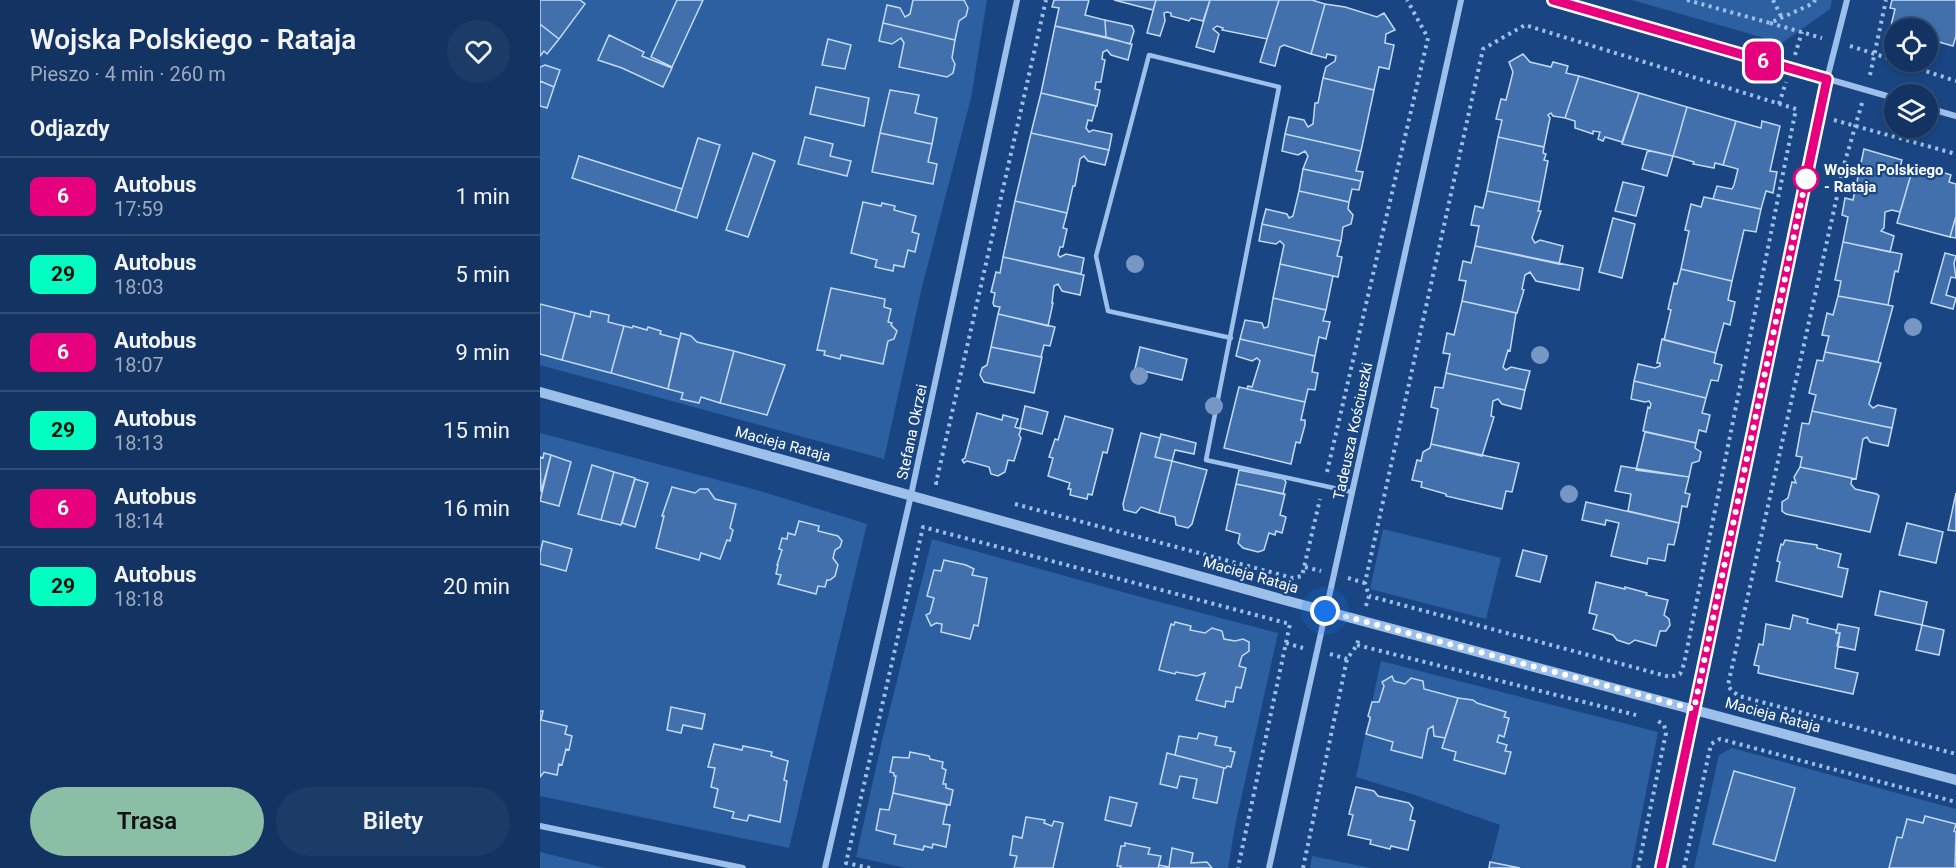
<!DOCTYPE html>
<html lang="pl">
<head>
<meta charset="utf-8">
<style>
  body { margin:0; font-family:Roboto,sans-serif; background:#1c3c68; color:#f1f3f6; height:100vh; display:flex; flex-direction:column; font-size:22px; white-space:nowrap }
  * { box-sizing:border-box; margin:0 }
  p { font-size:20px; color:#9daabe }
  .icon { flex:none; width:33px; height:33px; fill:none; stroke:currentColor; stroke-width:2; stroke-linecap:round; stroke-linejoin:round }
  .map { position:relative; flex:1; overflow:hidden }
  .drawer { display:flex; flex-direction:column; background:#133462; width:540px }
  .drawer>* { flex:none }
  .badge { padding:0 12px; border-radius:9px; font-size:21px; line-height:39px }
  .tools { position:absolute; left:1344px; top:18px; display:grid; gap:12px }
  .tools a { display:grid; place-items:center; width:54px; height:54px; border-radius:50%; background:#133462; box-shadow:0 3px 9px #0003,0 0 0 2px #324f77; font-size:30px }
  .you { position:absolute; width:30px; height:30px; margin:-15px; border:4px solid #fff; border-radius:50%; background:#1a73e8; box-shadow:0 0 0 9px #1a73e833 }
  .map>.badge { position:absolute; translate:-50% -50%; box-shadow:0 0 0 3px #fff }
  h2 { padding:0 30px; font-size:22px; line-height:54px }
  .round { display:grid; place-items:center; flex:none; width:63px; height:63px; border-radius:32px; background:#1c3c68 }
  .overview { display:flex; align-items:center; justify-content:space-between; height:102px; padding:0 30px }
  h1 { font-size:28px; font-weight:600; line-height:45px }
  .button { display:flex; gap:12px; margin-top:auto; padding:12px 30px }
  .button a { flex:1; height:69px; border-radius:36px; background:#8abfa5; color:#111; font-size:24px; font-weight:600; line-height:69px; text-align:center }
  .button a+a { background:#1c3c68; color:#f1f3f6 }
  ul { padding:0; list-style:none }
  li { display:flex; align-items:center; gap:18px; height:78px; padding:0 30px; border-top:2px solid #324f77 }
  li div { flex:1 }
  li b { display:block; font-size:22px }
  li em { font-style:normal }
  li .badge { min-width:66px; font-weight:700; text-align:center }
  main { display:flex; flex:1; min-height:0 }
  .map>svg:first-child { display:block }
</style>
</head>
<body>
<main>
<section class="drawer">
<div class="overview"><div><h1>Wojska Polskiego - Rataja</h1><p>Pieszo · 4 min · 260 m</p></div><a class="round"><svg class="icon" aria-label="heart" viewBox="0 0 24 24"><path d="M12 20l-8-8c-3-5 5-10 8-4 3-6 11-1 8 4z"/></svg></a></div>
<h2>Odjazdy</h2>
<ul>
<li><span class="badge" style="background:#e6007e;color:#fff">6</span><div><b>Autobus</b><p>17:59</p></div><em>1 min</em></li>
<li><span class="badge" style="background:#00ffc1;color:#111">29</span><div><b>Autobus</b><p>18:03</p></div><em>5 min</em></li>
<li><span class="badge" style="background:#e6007e;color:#fff">6</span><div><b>Autobus</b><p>18:07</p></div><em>9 min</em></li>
<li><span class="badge" style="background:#00ffc1;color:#111">29</span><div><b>Autobus</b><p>18:13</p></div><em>15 min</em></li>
<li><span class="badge" style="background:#e6007e;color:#fff">6</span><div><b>Autobus</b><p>18:14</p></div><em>16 min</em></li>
<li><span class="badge" style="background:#00ffc1;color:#111">29</span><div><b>Autobus</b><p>18:18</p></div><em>20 min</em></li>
</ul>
<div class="button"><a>Trasa</a><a>Bilety</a></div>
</section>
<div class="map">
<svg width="1416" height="868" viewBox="0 0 1416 868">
  <rect width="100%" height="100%" fill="#194682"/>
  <path fill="#2c60a1" d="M 0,0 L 447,0 L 431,98 L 381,291 L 344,459 L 0,365 Z
    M 1092,0 L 1292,0 L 1290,9 L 1242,43 Z
    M 0,433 L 220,491 L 327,524 L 249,848 L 0,796 Z
    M 843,529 L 961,558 L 946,619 L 830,589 Z
    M 392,539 L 608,599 L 738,633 L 695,826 L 688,868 L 366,868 L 316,857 L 342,741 Z
    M 841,661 L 1118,732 L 1091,868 L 949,868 L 960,825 L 872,794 L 816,777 Z
    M 1192,748 L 1416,809 L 1416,868 L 1154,868 L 1179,755 Z
    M 0,852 L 65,868 L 0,868 Z
    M 772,856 L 831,868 L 770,868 Z"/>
  <path fill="#4270ac" stroke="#c2daf8" stroke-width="1.5" d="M 0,0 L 40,0 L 45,4 L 19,39 L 0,24 Z
    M 137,0 L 163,0 L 132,67 L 111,57 Z
    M 373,0 L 424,0 L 428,8 L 426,16 L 419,21 L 415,40 L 343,23 L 347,5 L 360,8 L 365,17 L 370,14 Z
    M 514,0 L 549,0 L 545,15 L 565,20 L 566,37 L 515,26 L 519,8 L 512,7 Z
    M 574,0 L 616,0 L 613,10 Z
    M 616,0 L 670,0 L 663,21 L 651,18 L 649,21 L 631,16 L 631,13 L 627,12 L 624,13 L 625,21 L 620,36 L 607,33 Z
    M 670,0 L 739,0 L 727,39 L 682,30 L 683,28 L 677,26 L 673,29 L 679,34 L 674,52 L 656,47 Z
    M 739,0 L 772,0 L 785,4 L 771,54 L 744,45 L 740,47 L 735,66 L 720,62 Z
    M 1352,0 L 1416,0 L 1416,36 L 1413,46 L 1388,39 L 1388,28 L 1354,28 L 1354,35 L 1349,34 L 1355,9 L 1350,8 Z
    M 785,4 L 805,7 L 837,17 L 844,13 L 855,30 L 846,34 L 845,43 L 854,45 L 849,69 L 839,67 L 834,90 L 783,78 L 786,67 L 795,61 L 796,56 L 787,54 L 786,58 L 771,54 Z
    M 565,20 L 592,26 L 594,31 L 590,44 L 566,37 Z
    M 343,23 L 415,40 L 412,58 L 415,64 L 413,73 L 407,77 L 359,67 L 364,43 L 361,38 L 352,44 L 339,41 Z
    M 0,24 L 19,39 L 7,54 L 4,51 L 0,56 Z
    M 515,26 L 592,44 L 588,60 L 571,55 L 567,50 L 563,52 L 562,59 L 565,60 L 561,82 L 556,82 L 555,89 L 560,90 L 557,106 L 501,93 Z
    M 69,35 L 104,52 L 102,56 L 132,68 L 123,87 L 82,68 L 58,60 Z
    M 288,39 L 311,45 L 305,69 L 282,65 Z
    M 983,54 L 990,62 L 1011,67 L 1013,62 L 1028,66 L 1026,73 L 1039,76 L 1025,118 L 1013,116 L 1011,113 L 1008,115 L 1010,118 L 1004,147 L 958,137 L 962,120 L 956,119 L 961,99 L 966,100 L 973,72 L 969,62 Z
    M 5,65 L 20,70 L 14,87 L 0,81 L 0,67 Z
    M 1039,76 L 1099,93 L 1082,142 L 1065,137 L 1063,141 L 1058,139 L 1060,132 L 1053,131 L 1053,134 L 1035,128 L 1035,121 L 1025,118 Z
    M 783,78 L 834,90 L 821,151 L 745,134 L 749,117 L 764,120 L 768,127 L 773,124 L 775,103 L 778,103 Z
    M 0,81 L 14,87 L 7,108 L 0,106 Z
    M 276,87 L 329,98 L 324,126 L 270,114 Z
    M 350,90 L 379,95 L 375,113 L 397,118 L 392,144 L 340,133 Z
    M 501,93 L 556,106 L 552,121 L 548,120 L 546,128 L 549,132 L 553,130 L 572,134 L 569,150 L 491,133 Z
    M 1099,93 L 1147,107 L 1133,156 L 1082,144 Z
    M 1147,107 L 1196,121 L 1183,165 L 1175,163 L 1174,168 L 1153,164 L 1154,162 L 1133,156 Z
    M 1196,121 L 1221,128 L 1222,121 L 1240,126 L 1230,171 L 1237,172 L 1233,193 L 1226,191 L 1221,209 L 1173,199 L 1177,186 L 1192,189 L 1194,185 L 1198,169 L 1183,165 Z
    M 340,133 L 392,144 L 388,162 L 397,164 L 393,184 L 332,172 Z
    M 491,133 L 569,150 L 565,165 L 548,161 L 544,156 L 540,159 L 535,186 L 533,186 L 527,213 L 475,201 Z
    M 745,134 L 821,151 L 816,171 L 823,172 L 821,181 L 763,169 L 768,156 L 765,151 L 758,155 L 742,151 Z
    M 265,137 L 293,144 L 290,156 L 311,161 L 307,176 L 258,164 Z
    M 958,137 L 1004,147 L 1003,153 L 1006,154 L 1004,160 L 1008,161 L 1000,202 L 947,191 Z
    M 158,138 L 180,145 L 157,218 L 135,211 Z
    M 1324,149 L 1362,160 L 1360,167 L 1372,171 L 1360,212 L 1352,210 L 1345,212 L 1344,228 L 1341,231 L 1354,236 L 1350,252 L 1303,242 L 1308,217 L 1302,215 L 1305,198 L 1313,200 Z
    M 1110,151 L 1133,156 L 1127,176 L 1102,169 L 1107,152 Z
    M 213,153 L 235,161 L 208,237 L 186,230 Z
    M 39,156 L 142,189 L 135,211 L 32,178 Z
    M 763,169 L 821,181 L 819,190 L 812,189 L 809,202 L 759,191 Z
    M 1392,169 L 1411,175 L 1409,182 L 1416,184 L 1416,216 L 1410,237 L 1357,223 L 1372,171 L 1390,176 Z
    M 1083,182 L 1104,187 L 1096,216 L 1075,211 Z
    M 759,191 L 809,202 L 808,209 L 813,215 L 811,224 L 803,227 L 801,241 L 722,224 L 726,209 L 747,214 L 749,218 L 753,216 Z
    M 947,191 L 1000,202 L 998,211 L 1001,211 L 992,238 L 995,243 L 1000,240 L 1023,246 L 1019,264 L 935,246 L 939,226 L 931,225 L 935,206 L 943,208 Z
    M 1164,197 L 1221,209 L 1216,232 L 1204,230 L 1192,281 L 1141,269 L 1149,231 L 1145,230 L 1151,204 L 1161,207 Z
    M 475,201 L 527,213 L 523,228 L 527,229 L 523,247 L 520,247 L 518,255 L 520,257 L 526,254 L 544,258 L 541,274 L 463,257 Z
    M 323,202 L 341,206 L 342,203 L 355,206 L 354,210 L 376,216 L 372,232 L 379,234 L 375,252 L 368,250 L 364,267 L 354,265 L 353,271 L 335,267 L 337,260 L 311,253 Z
    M 1416,216 L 1416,238 L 1410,237 Z
    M 1073,218 L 1095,224 L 1082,278 L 1059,272 Z
    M 722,224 L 801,241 L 797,256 L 802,257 L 798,277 L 740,264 L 744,245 L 740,241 L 736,244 L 719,241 Z
    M 1303,242 L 1362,254 L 1358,272 L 1355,271 L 1348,305 L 1298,296 L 1301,281 L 1295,280 Z
    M 935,246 L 1043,268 L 1039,290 L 996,281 L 990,272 L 985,275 L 982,289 L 984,290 L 977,313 L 922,301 L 926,281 L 919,280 L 923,261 L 931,263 Z
    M 1405,253 L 1416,256 L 1414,263 L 1416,278 L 1411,277 L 1406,295 L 1416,298 L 1413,309 L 1391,303 Z
    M 463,257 L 544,275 L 540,295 L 522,291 L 518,284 L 514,286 L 512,303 L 513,303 L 508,326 L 458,314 L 460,307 L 454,306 L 453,303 L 455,293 L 451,292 L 456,272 L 460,273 Z
    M 740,264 L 793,276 L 786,310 L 733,298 Z
    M 1141,269 L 1192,281 L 1188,300 L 1195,302 L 1190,325 L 1184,323 L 1176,353 L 1124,340 L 1131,310 L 1128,309 L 1134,283 L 1137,284 Z
    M 291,288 L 345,299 L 344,307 L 351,309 L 348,322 L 352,323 L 351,325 L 357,331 L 354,339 L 348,341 L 343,364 L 301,355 L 300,359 L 284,355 L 285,351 L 277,350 Z
    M 1298,296 L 1353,306 L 1338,362 L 1285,352 L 1289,336 L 1282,335 L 1287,313 L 1293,315 Z
    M 733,298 L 786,310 L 783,321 L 790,322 L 786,339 L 779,337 L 775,356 L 700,339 L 705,320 L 722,323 L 724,328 L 728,327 Z
    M 922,301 L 976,313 L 970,351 L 968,350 L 963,367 L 966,370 L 971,367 L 990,371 L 985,390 L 906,373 L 910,354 L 903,353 L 907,333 L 914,335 Z
    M 0,304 L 35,313 L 22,360 L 0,354 Z
    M 51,311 L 69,315 L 68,322 L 84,326 L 71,373 L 22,360 L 35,313 L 50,317 Z
    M 458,314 L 515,327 L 510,346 L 504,345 L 501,357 L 451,347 Z
    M 84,326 L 92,328 L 93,326 L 107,330 L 108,327 L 121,331 L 120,334 L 139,339 L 128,389 L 71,373 Z
    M 141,333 L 151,336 L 157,342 L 194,351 L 180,403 L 161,397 L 159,403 L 141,399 L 143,393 L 128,389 Z
    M 700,339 L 775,356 L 772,372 L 778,373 L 775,390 L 768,389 L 765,402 L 707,389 L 708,386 L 712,387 L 720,361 L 717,358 L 712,361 L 696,356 Z
    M 1122,339 L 1176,353 L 1174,363 L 1182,365 L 1178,381 L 1171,380 L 1166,398 L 1094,381 L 1098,364 L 1115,368 L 1120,366 L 1120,363 L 1117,363 Z
    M 451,347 L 502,357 L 494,393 L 444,382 L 440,375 L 442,368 L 447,365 Z
    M 600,347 L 647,359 L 642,380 L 595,369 Z
    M 194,351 L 245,365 L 227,415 L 180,403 Z
    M 1285,352 L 1341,363 L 1329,404 L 1333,408 L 1338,405 L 1356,409 L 1352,428 L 1272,411 L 1276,395 L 1269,393 L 1277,360 L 1283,361 Z
    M 906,373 L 985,390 L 981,409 L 962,404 L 958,399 L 953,401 L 951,416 L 954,417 L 942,456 L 891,444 L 898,409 L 891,407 L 895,387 L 903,388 Z
    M 1094,381 L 1166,398 L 1162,413 L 1170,415 L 1166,432 L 1159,430 L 1156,443 L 1103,431 L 1108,407 L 1110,408 L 1111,404 L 1109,401 L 1105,402 L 1091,399 Z
    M 699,387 L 765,402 L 761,420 L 765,420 L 765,425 L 760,443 L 756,442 L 751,464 L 684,448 Z
    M 485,406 L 508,412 L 502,434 L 480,428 Z
    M 1272,411 L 1352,428 L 1348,446 L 1330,442 L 1327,437 L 1323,439 L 1316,479 L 1260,467 L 1262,457 L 1256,456 L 1262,423 L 1269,424 Z
    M 437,413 L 462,420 L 463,415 L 478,419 L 475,427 L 481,429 L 479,435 L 481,438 L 474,461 L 468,460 L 465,472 L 458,476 L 451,474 L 449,467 L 427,461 L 424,463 L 422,460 L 425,458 Z
    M 525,416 L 573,429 L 567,453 L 563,452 L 552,495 L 548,494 L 547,499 L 530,495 L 531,489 L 528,489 L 530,483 L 508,476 L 513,458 L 509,457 L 515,439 L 518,440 Z
    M 1105,432 L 1156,443 L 1155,448 L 1161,452 L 1159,461 L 1152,463 L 1149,477 L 1096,470 Z
    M 601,433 L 620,438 L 615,457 L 632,461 L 619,513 L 601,507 L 596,513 L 584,510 L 583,504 Z
    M 621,434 L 656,443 L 654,454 L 635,450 L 632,461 L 615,457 Z
    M 891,444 L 979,463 L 972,492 L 966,491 L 962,509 L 906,496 L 906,494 L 881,487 L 882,482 L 872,480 L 877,460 L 881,461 L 883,452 L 890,448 Z
    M 4,453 L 11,455 L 1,492 L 0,457 L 3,458 Z
    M 11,455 L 31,462 L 19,506 L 0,501 Z
    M 632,461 L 667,470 L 652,524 L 648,528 L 636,525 L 635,517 L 619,513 Z
    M 52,465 L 74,472 L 61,520 L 38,514 Z
    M 1081,466 L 1149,477 L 1145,493 L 1150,494 L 1147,507 L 1142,506 L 1139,523 L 1088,511 L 1091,494 L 1075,491 Z
    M 1260,467 L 1312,478 L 1311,484 L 1315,489 L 1337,494 L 1339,496 L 1330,532 L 1246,514 L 1242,511 L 1242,502 L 1248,498 L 1252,482 L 1256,483 L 1254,477 Z
    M 699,470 L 744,479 L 746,482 L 743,494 L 696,484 Z
    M 74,472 L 95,478 L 81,525 L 61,520 Z
    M 95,479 L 108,483 L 95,527 L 82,523 Z
    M 696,484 L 745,494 L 740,515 L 746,517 L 742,533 L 736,531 L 735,535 L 729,533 L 724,550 L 718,552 L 703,548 L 698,543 L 700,534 L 686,530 Z
    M 132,487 L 155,493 L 160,489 L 168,489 L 175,499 L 196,504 L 190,528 L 193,530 L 190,541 L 187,540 L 180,559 L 161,553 L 159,560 L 116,548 L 124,516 L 122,516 Z
    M 1416,493 L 1416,531 L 1408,530 Z
    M 1046,502 L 1139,523 L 1134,545 L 1128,544 L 1125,561 L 1108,558 L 1107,564 L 1071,556 L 1079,523 L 1066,520 L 1065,525 L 1042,520 Z
    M 259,521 L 279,526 L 278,531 L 298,536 L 302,541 L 300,547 L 295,550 L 293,558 L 298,565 L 295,576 L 290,580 L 287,580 L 285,587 L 278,586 L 276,594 L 238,584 L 241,575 L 236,574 L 238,565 L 237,565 L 242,550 L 239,549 L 242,538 L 247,539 L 248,533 L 255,535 Z
    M 1367,523 L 1403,532 L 1396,563 L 1359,555 Z
    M 1245,540 L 1277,545 L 1277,548 L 1301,554 L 1298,567 L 1308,569 L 1302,597 L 1236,581 L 1240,562 L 1237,561 L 1241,544 L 1243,545 Z
    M 3,541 L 32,549 L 26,571 L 0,564 L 0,553 Z
    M 983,550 L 1007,556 L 1000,582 L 976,576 Z
    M 404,560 L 426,565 L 434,569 L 432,575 L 447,578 L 438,626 L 434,625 L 430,639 L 401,632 L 402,624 L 396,623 L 391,626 L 386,615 L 390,613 L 394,598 L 387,596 L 394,570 L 401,571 Z
    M 1056,582 L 1085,589 L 1085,587 L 1107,593 L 1106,595 L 1128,600 L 1124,615 L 1129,619 L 1130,625 L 1126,631 L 1120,631 L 1116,646 L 1095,640 L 1089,644 L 1077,640 L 1073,635 L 1053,629 L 1057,615 L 1049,613 Z
    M 1340,591 L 1387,602 L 1382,625 L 1335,615 Z
    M 1253,615 L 1268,619 L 1267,623 L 1296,630 L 1296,633 L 1300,633 L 1295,668 L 1318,673 L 1313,694 L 1218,673 L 1219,666 L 1214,665 L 1219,644 L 1223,645 L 1226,624 L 1250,629 Z
    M 635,622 L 651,626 L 650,630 L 665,633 L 672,628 L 682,631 L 684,639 L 695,641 L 703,639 L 709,642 L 709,651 L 702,656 L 699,666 L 706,668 L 701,688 L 696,687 L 693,702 L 686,701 L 685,707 L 656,700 L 665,673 L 657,676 L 636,672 L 635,674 L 619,670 L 631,624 L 634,625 Z
    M 1298,624 L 1319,628 L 1315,650 L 1297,646 L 1300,633 L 1296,633 Z
    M 1382,625 L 1404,630 L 1399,655 L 1376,650 Z
    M 852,676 L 854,681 L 865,684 L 871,678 L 883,681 L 884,689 L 918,698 L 905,738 L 894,736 L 893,726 L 888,729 L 882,758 L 851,750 L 853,742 L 826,734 L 830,720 L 830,717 L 828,716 L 832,702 L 839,702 L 844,686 L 842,682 Z
    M 918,698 L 933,700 L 937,703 L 966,712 L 964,717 L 969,718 L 964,737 L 959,735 L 957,742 L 967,745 L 965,751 L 971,752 L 965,774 L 914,760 L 916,752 L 902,748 Z
    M 131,707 L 165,714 L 162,729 L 143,725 L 141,733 L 127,730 Z
    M 0,711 L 3,711 L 1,720 L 27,726 L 25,734 L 32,736 L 29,750 L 26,749 L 22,765 L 19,764 L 17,775 L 4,772 L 0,777 Z
    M 659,733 L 677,737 L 675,745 L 691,748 L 690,751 L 695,752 L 691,767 L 687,766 L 686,768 L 684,768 L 635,755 L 639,736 L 657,739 Z
    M 174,744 L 202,750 L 203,746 L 232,752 L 231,756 L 248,761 L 244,780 L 247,781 L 240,822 L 209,815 L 207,821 L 192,818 L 194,812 L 174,807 L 178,789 L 171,787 L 175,768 L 168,767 Z
    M 370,752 L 389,756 L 390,759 L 403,762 L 402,768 L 406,770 L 403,784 L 406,784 L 406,788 L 413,790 L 410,805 L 353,793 L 356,776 L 354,776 L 354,773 L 350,772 L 353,757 L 369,758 Z
    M 627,753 L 684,768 L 677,803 L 653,798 L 657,779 L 640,776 L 637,788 L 620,784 Z
    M 1194,771 L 1255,788 L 1235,861 L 1173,844 Z
    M 816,787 L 834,791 L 838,796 L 869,803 L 873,808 L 870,820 L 875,821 L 868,850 L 851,846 L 850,849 L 830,844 L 831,840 L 808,835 L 813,815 L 809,814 Z
    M 353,793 L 407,805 L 403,824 L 410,825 L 406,847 L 393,844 L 392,848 L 384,846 L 383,850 L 354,844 L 356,835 L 336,830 L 340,809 L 349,810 Z
    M 570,797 L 597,803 L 591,826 L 565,820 Z
    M 1385,816 L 1416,824 L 1414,831 L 1416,832 L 1415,868 L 1349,868 L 1357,837 L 1362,838 L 1367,819 L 1383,823 Z
    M 486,817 L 505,820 L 504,823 L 512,826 L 514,821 L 523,823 L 513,868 L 474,868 L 477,856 L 470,855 L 473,836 L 482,838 Z
    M 585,843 L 610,848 L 608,854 L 621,856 L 618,868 L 580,868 L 581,866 L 577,866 L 581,846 L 585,846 Z
    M 632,848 L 653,853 L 651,863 L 667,862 L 672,868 L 618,868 L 619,865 L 629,867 Z
    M 950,862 L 980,868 L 949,868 Z"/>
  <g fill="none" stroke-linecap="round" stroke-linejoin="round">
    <path stroke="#9dc0eb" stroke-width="4" stroke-dasharray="3 4.5" stroke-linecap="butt" d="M 1147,0 L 1230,23 L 1274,3 L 1275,0
      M 1233,0 L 1242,18
      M 1230,23 L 1282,38
      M 1310,46 L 1354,60
      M 1255,55 L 1262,32
      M 1358,62 L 1416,81
      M 1330,75 L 1346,0
      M 1322,103 L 1304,165 L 1188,685 L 1191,690 L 1199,696 L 1416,754
      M 1239,104 L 1246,82
      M 1294,120 L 1416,154
      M 787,472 L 888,38 L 867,0
      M 398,483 L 396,483 L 506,0
      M 475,504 L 753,578 L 762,576 L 780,499
      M 765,567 L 781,571
      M 808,578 L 825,583
      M 826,606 L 829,596 L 825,583 L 943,49 L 985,25 L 1256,109 L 1144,664 L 1140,674 L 1130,677 L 829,596
      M 746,643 L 763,648
      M 817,645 L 1096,715
      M 790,654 L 807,659
      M 330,868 L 306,863 L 383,527 L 750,624 L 698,868
      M 763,868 L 807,659 L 817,645 L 819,637
      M 1098,868 L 1126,733 L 1124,725 L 1115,719
      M 1144,868 L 1171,744 L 1180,739 L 1416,802"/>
    <path stroke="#9dc0eb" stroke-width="4.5" d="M 691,338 L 568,311 L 556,256 L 609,55 L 739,87 L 666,460 L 812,492"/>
    <path stroke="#9dc0eb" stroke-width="6" d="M 1013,0 L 1354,98
      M 1388,108 L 1416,116
      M 0,826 L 203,868
      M 285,868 L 371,495 L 477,0
      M 729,868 L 921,0
      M 1121,868 L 1287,79 L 1307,0"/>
    <path stroke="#9dc0eb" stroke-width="10" d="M 0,392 L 748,601 L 1416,780"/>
  </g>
  <g fill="#7697c3">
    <circle cx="595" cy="264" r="9"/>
    <circle cx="1373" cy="327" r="9"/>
    <circle cx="1000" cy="355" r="9"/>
    <circle cx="599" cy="376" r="9"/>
    <circle cx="674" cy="406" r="9"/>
    <circle cx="1029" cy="494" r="9"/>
  </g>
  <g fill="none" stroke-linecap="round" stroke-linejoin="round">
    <defs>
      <path id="line" d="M 1013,0 L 1287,79 L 1121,868"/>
    </defs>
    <use href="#line" stroke="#fff" stroke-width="14"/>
    <use href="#line" stroke="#e6007e" stroke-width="9"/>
    <path stroke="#fff" stroke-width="6" stroke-dasharray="0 10.8" d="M 785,611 L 1154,709 L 1267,174 L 1266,179"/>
  </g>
  <circle fill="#fff" stroke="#e6007e" stroke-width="3" cx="1266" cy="179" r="12"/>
  <g text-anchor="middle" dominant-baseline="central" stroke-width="4.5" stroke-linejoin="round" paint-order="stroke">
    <g font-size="15" font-weight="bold" fill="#fff" stroke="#194682" text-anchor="start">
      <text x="1284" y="170">Wojska Polskiego<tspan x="1284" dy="17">- Rataja</tspan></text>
    </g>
    <g font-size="15" fill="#fff" stroke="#194682">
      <text transform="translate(813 431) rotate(-78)">Tadeusza Kościuszki</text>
      <text transform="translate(372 432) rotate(-78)">Stefana Okrzei</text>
      <text transform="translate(243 444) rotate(15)">Macieja Rataja</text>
      <text transform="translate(711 575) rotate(16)">Macieja Rataja</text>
      <text transform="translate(1233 715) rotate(15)">Macieja Rataja</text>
    </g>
  </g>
</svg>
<div class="tools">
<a><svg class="icon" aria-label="locate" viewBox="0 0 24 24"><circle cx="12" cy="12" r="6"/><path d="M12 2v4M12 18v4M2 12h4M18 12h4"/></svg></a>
<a><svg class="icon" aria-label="layers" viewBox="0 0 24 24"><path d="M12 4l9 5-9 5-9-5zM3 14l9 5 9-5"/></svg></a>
</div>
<div class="you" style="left:785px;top:611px"></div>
<b class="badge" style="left:1223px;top:61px;background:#e6007e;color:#fff">6</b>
</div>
</main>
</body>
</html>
